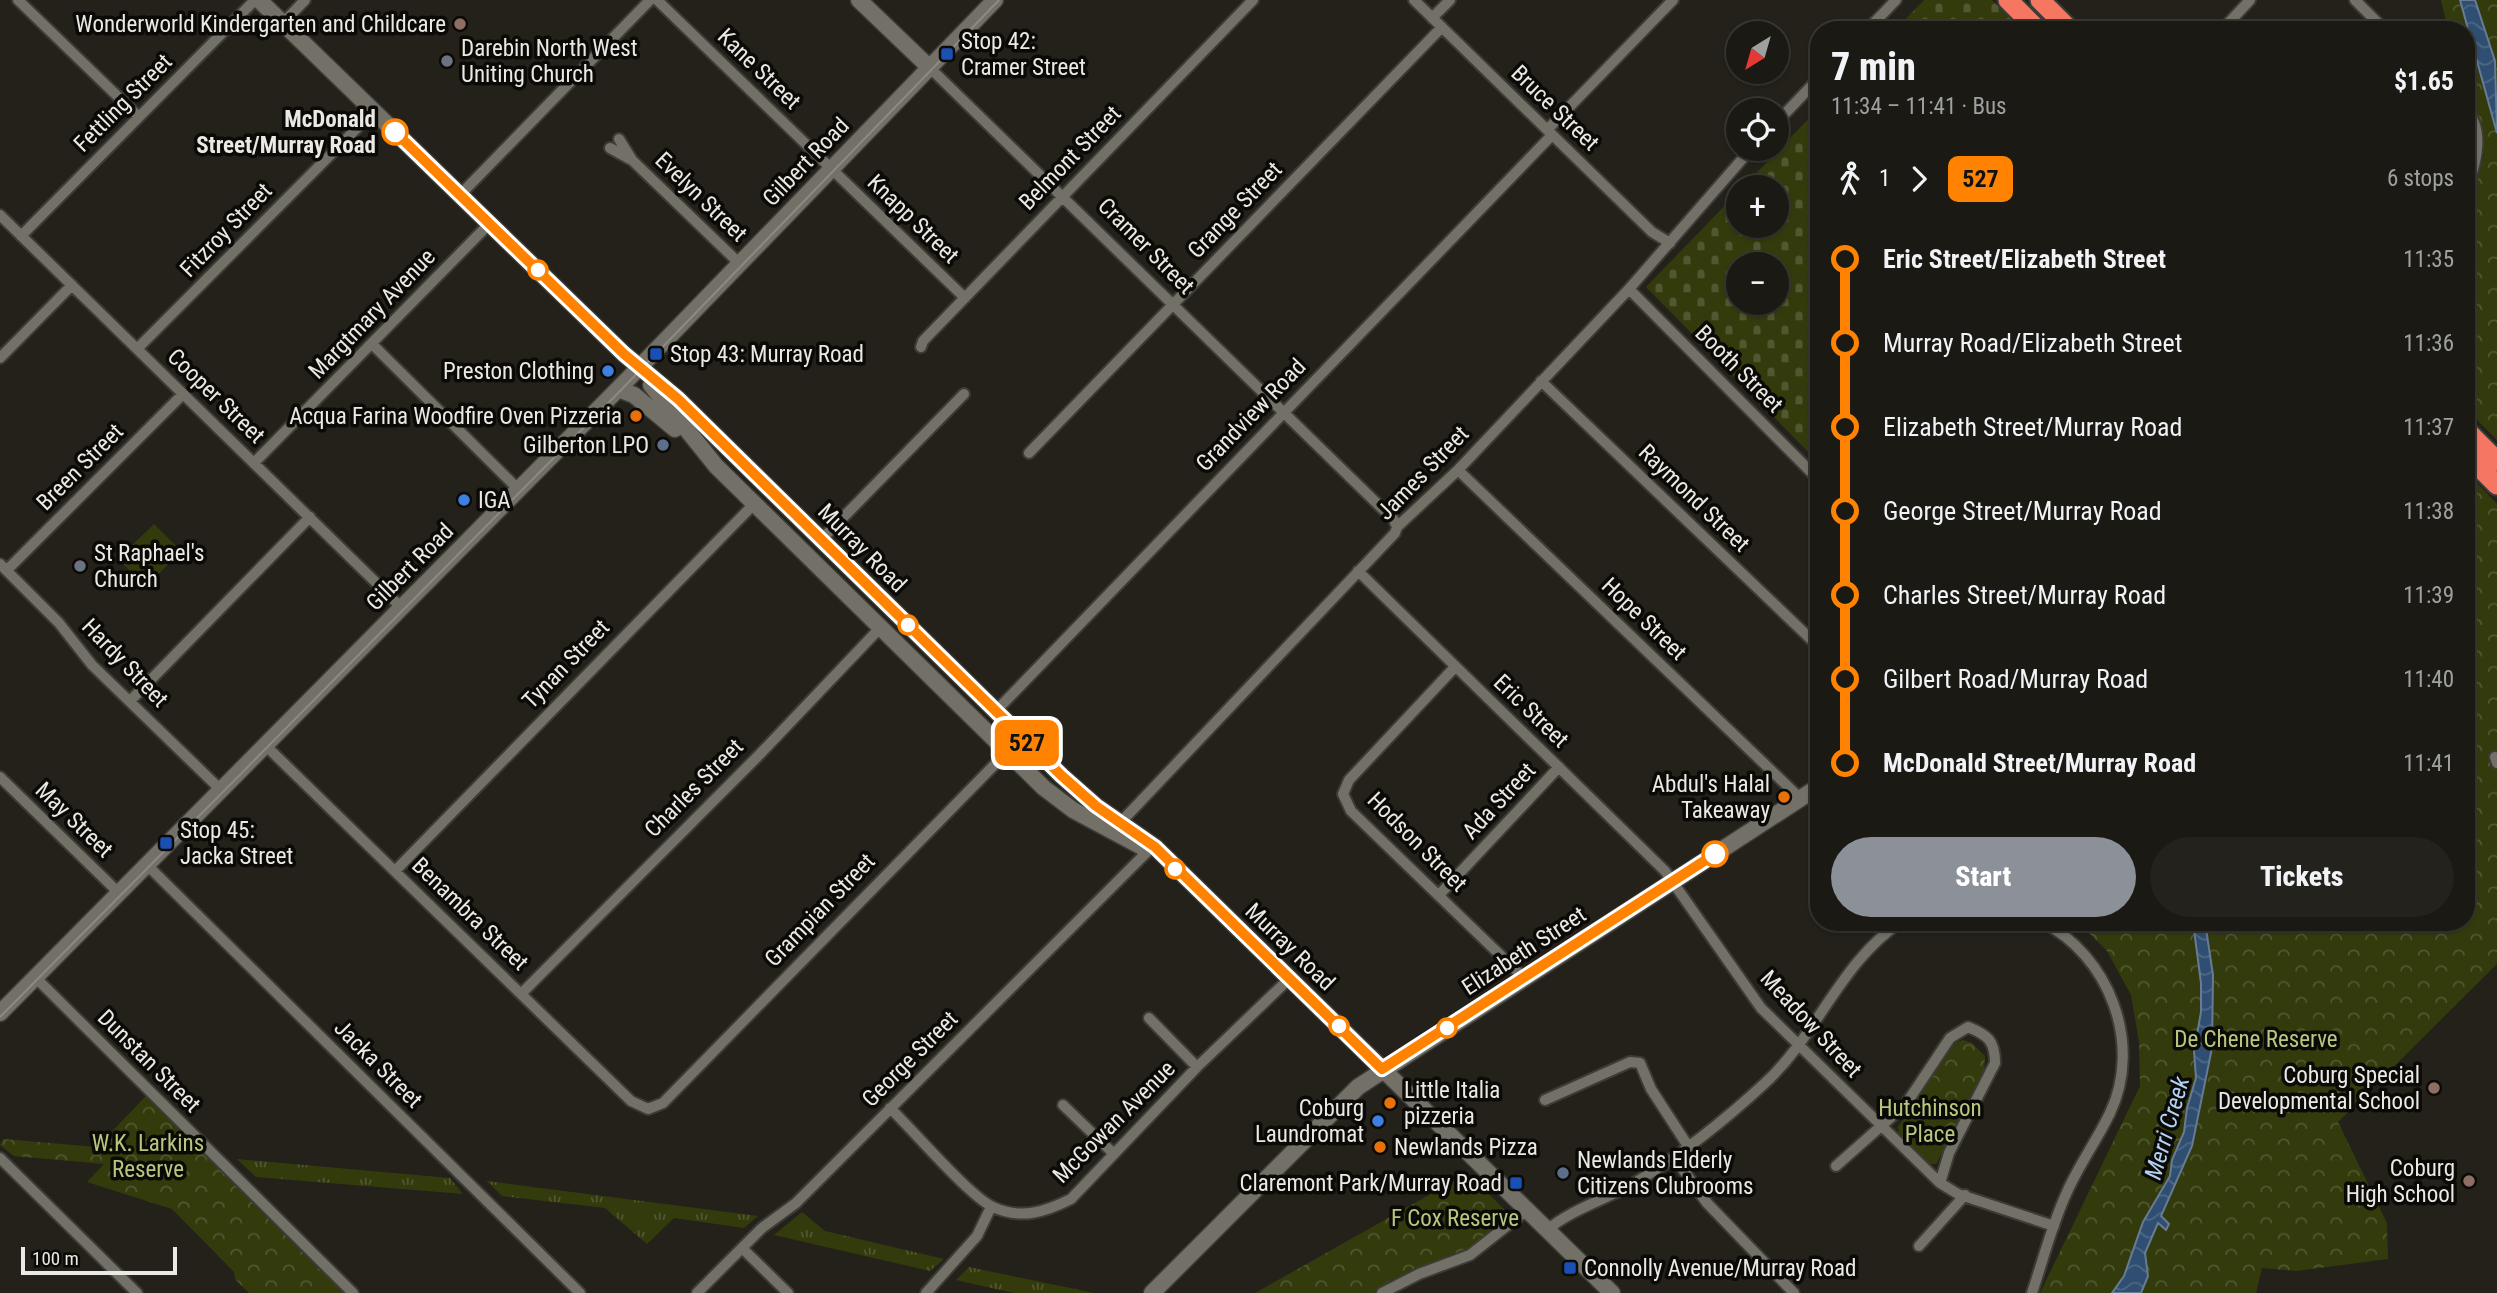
<!DOCTYPE html>
<html lang="en">
<head>
<meta charset="utf-8">
<style>
  body { margin:0; font-family:"Roboto Condensed",sans-serif; background:#23221c; color:#f1f3f6; height:100vh; display:flex; flex-direction:column; font-size:26px; white-space:nowrap }
  * { box-sizing:border-box; margin:0 }
  p { font-size:23px; color:#9fa0a0 }
  .icon { flex:none; width:38px; height:38px; fill:none; stroke:currentColor; stroke-width:2; stroke-linecap:round; stroke-linejoin:round }
  .map { position:relative; flex:1; overflow:hidden }
  .panel { position:absolute; left:1810px; top:21px; width:665px; height:910px; display:flex; flex-direction:column; background:#1a1913; border-radius:28px; box-shadow:0 2px 5px #0004,0 0 0 2px #383833 }
  .panel>* { flex:none }
  .badge { padding:0 14px; border-radius:10px; font-size:24px; line-height:46px }
  .needle { width:46px; rotate:217deg }
  .controls { position:absolute; left:1726px; top:21px; display:grid; gap:14px }
  .controls a { display:grid; place-items:center; width:63px; height:63px; border-radius:50%; background:#1a1913; box-shadow:0 2px 5px #0004,0 0 0 2px #383833; font-size:35px }
  .scale { position:absolute; left:21px; bottom:18px; width:156px; box-sizing:border-box; padding-left:7px; border:4px solid #eae9e4; border-top:0; font-size:19px; line-height:24px; white-space:nowrap; color:#eae9e4; -webkit-text-stroke:5px #0b0a07; paint-order:stroke }
  .map>.badge { position:absolute; translate:-50% -50%; box-shadow:0 0 0 4px #fff }
  .legs { display:flex; align-items:center; gap:10px; height:77px; padding:0 21px; font-size:23px }
  .legs p { margin-inline-start:auto }
  .summary { display:flex; align-items:center; justify-content:space-between; height:119px; padding:0 21px }
  h1 { font-size:38px; font-weight:800; line-height:52px }
  .button { display:flex; gap:14px; margin-top:auto; padding:14px 21px }
  .button a { flex:1; height:80px; border-radius:42px; background:#8c9099; color:#fff; font-size:28px; font-weight:800; line-height:80px; text-align:center }
  .button a+a { background:#23221c; color:#f1f3f6 }
  ul { padding:0 21px; list-style:none }
  li { display:flex; align-items:center; gap:24px; height:84px; font-size:26px }
  li i { display:grid; place-items:center; width:10px; height:100%; margin:0 9px; background:currentColor }
  li i::after { content:''; width:18px; height:18px; margin:-9px; border:5px solid; border-radius:50%; background:#1a1913 }
  li p { margin-inline-start:auto }
  li:first-child i { background:linear-gradient(#0000 50%,currentColor 0) }
  li:last-child i { background:linear-gradient(currentColor 50%,#0000 0) }
  .map>svg:first-child { display:block }
</style>
</head>
<body>
<div class="map">
<svg width="2497" height="1293" viewBox="0 0 2497 1293">
  <defs>
    <pattern id="grass-tufts" width="24" height="20" patternUnits="userSpaceOnUse" patternTransform="scale(1.75)"><rect width="24" height="20" fill="#333b0d"/><path d="M3 7l-1-3M5 7V3M7 7l1-3M15 17l-1-3M17 17v-4M19 17l1-3" fill="none" stroke="#515730"/></pattern>
    <pattern id="forest-crowns" width="20" height="18" patternUnits="userSpaceOnUse" patternTransform="scale(1.75)"><rect width="20" height="18" fill="#333b0d"/><path d="M2 6a3 3 0 1 1 6 0M12 15a3 3 0 1 1 6 0" fill="none" stroke="#515730"/></pattern>
    <pattern id="cemetery-stones" width="16" height="16" patternUnits="userSpaceOnUse" patternTransform="scale(1.75)"><rect width="16" height="16" fill="#333b0d"/><path d="M2 7V4a2 2 0 0 1 4 0v3zM10 15v-3a2 2 0 0 1 4 0v3z" fill="#515730"/></pattern>
    <pattern id="water-waves" width="16" height="10" patternUnits="userSpaceOnUse" patternTransform="scale(1.75)"><rect width="16" height="10" fill="#2f4e71"/><path d="M0 5q4-4 8 0t8 0" fill="none" stroke="#4d6885"/></pattern>
  </defs>
  <rect width="100%" height="100%" fill="#232119"/>
  <path fill="url(#grass-tufts)" d="M 237,1159 L 450,1178 L 463,1194 L 256,1177 Z
    M 487,1181 L 758,1216 L 744,1228 L 674,1218 L 647,1244 L 605,1208 L 502,1196 Z
    M 802,1212 L 825,1231 L 944,1259 L 930,1271 L 774,1235 Z
    M 969,1267 L 1094,1293 L 1014,1293 L 956,1280 Z"/>
  <path fill="url(#forest-crowns)" d="M 2441,0 L 2497,0 L 2497,440 L 2466,409 L 2466,280 L 2470,275 L 2476,232 L 2467,208 L 2484,155 L 2480,124 L 2466,97 L 2466,30 L 2448,30 Z
    M 2466,471 L 2497,504 L 2497,964 L 2338,1122 L 2387,1223 L 2388,1259 L 2296,1271 L 2262,1268 L 2256,1293 L 2040,1293 L 2140,1086 L 2139,1042 L 2131,995 L 2107,951 L 2078,922 L 2466,922 Z
    M 1963,1040 L 1972,1043 L 1985,1056 L 1984,1074 L 1936,1164 L 1929,1164 L 1899,1135 L 1898,1127 L 1955,1043 Z
    M 147,1095 L 346,1293 L 249,1293 L 235,1279 L 234,1272 L 172,1209 L 87,1182 L 104,1164 L 14,1156 L 0,1145 L 3,1139 L 97,1147 Z
    M 1468,1173 L 1507,1212 L 1502,1224 L 1477,1245 L 1389,1281 L 1374,1293 L 1255,1293 Z"/>
  <path fill="url(#cemetery-stones)" fill-rule="evenodd" d="M 1924,0 L 1992,0 L 2022,30 L 1895,30 Z
    M 1818,109 L 1818,462 L 1646,287 L 1738,192 L 1738,226 L 1776,226 L 1776,187 L 1743,187 ZM 1738,264 L 1776,264 L 1776,303 L 1738,303 Z"/>
  <path fill="#333b0d" d="M 154,524 L 181,551 L 146,587 L 118,559 Z"/>
  <path fill="url(#water-waves)" stroke="#677c94" stroke-width="2" d="M 2460,0 L 2475,0 L 2495,61 L 2497,133 Z
    M 2193,922 L 2205,922 L 2213,975 L 2212,1048 L 2192,1146 L 2161,1216 L 2169,1224 L 2166,1230 L 2158,1223 L 2145,1253 L 2148,1276 L 2141,1293 L 2112,1293 L 2124,1276 L 2143,1222 L 2170,1176 L 2172,1160 L 2184,1132 L 2187,1108 L 2196,1078 L 2194,1051 L 2201,1012 L 2201,983 Z"/>
  <g fill="none" stroke-linecap="round" stroke-linejoin="round">
    <defs>
      <path id="street" d="M 18,0 L 139,117
        M 657,0 L 965,298
        M 1414,0 L 1652,232 L 1670,243
        M 2355,0 L 2385,30
        M 1432,18 L 1450,0
        M 283,23 L 305,0
        M 1867,30 L 1896,0
        M 2222,30 L 2250,0
        M 930,68 L 1394,520 L 1397,527
        M 2466,110 C 2487,131 2474,169 2466,193
        M 1776,123 L 1818,79
        M 1547,130 L 1673,0
        M 619,139 L 632,160 L 740,264
        M 610,148 L 630,159
        M 460,195 L 650,0
        M 0,215 L 402,608
        M 2466,219 L 2469,248 L 2466,261
        M 21,236 L 255,0
        M 1629,289 L 1818,479
        M 372,344 L 518,489
        M 921,347 L 923,341 L 1253,0
        M 137,349 L 374,111
        M 0,358 L 72,285
        M 1541,381 L 1818,646
        M 1029,453 L 1442,27
        M 254,463 L 489,224
        M 1458,470 L 1801,799
        M 822,539 L 964,394
        M 0,564 L 59,623 L 92,665 L 221,790
        M 7,570 L 183,394
        M 1358,571 L 1665,871 L 1761,1008 L 1940,1183 L 1958,1194 L 2054,1226
        M 1455,667 L 1349,780 L 1343,794 L 1351,811 L 1524,978
        M 130,701 L 310,517
        M 995,712 L 1552,135
        M 265,745 L 631,1101 L 648,1109 L 663,1103 L 1007,752
        M 2495,757 L 2497,763
        M 0,777 L 119,893
        M 1121,822 L 1395,533 L 1397,527 L 1458,470 L 1629,289 L 1751,149
        M 147,865 L 580,1293
        M 395,871 L 754,504
        M 1439,895 L 1559,767
        M 35,977 L 353,1293
        M 522,993 L 760,754 L 880,628
        M 1149,1018 L 1197,1067
        M 1545,1100 L 1630,1062 L 1640,1063 L 1651,1089 L 1688,1146
        M 1063,1105 L 1113,1153
        M 890,1108 C 912,1129 970,1197 993,1207 C 1021,1220 1045,1212 1071,1199 L 1197,1067 L 1289,979
        M 1674,1157 L 1707,1203 L 1794,1293
        M 0,1158 L 137,1293
        M 1836,1166 L 1906,1104 L 1950,1038 L 1968,1027 C 1988,1035 1995,1041 1995,1063 L 1949,1153 L 1940,1183
        M 1547,1230 C 1575,1207 1611,1198 1641,1179 C 1685,1152 1726,1119 1764,1084 C 1817,1036 1841,961 1901,922
        M 1919,1246 L 1965,1195
        M 742,1248 L 788,1293
        M 697,1293 L 762,1228 L 796,1203 L 1148,851
        M 926,1293 L 977,1236 L 991,1207
        M 1382,1293 L 1419,1274 L 1470,1255 L 1527,1210
        M 2032,1293 C 2043,1260 2052,1224 2067,1192 C 2079,1165 2097,1140 2110,1113 C 2143,1044 2109,955 2042,922"/>
      <path id="secondary" d="M 259,0 L 624,354 L 678,399 L 1062,776 L 1096,806 L 1155,847 L 1612,1293
        M 859,0 L 930,68
        M 651,385 L 716,466 L 1044,788 L 1073,810 L 1144,848
        M 618,389 L 634,395 L 675,429
        M 0,1013 L 629,378 L 995,0
        M 1152,1293 L 1358,1087 L 1818,787"/>
      <path id="highway" d="M 2008,0 L 2038,30
        M 2040,0 L 2070,30
        M 2466,430 L 2497,461
        M 2466,454 L 2497,485"/>
    </defs>
    <use href="#street" stroke="#3d3b36" stroke-width="14"/>
    <use href="#secondary" stroke="#3d3b36" stroke-width="19"/>
    <use href="#highway" stroke="#3d3b36" stroke-width="23"/>
    <use href="#street" stroke="#727067" stroke-width="10"/>
    <use href="#secondary" stroke="#727067" stroke-width="16"/>
    <use href="#highway" stroke="#f67761" stroke-width="19"/>
    <path stroke="#8c8a84" stroke-width="2" d="M 0,1017 L 621,390 L 999,0"/>
  </g>
  <g fill="none" stroke-linecap="round" stroke-linejoin="round">
    <defs>
      <path id="line-1" d="M 395,132 L 624,354 L 678,399 L 1062,776 L 1096,806 L 1155,847 L 1382,1069 L 1715,854"/>
    </defs>
    <use href="#line-1" stroke="#fff" stroke-width="16"/>
    <use href="#line-1" stroke="#ff8200" stroke-width="10"/>
  </g>
  <g fill="#8d6e63" stroke="#0b0a07" stroke-width="2.5">
    <circle cx="460" cy="24" r="7"/>
    <circle cx="2434" cy="1088" r="7"/>
    <circle cx="2469" cy="1181" r="7"/>
  </g>
  <g fill="#1a4fb4" stroke="#0b0a07" stroke-width="2.5">
    <rect x="940" y="47" width="14" height="14" rx="3.5"/>
    <rect x="649" y="347" width="14" height="14" rx="3.5"/>
    <rect x="159" y="836" width="14" height="14" rx="3.5"/>
    <rect x="1509" y="1176" width="14" height="14" rx="3.5"/>
    <rect x="1563" y="1261" width="14" height="14" rx="3.5"/>
  </g>
  <g fill="#6b7280" stroke="#0b0a07" stroke-width="2.5">
    <circle cx="447" cy="61" r="7"/>
    <circle cx="80" cy="566" r="7"/>
  </g>
  <g fill="#fff" stroke="#ff8200" stroke-width="3.5">
    <circle cx="395" cy="132" r="12"/>
    <circle cx="538" cy="270" r="9"/>
    <circle cx="908" cy="625" r="9"/>
    <circle cx="1715" cy="854" r="12"/>
    <circle cx="1175" cy="869" r="9"/>
    <circle cx="1339" cy="1026" r="9"/>
    <circle cx="1447" cy="1028" r="9"/>
  </g>
  <g fill="#3f7fe0" stroke="#0b0a07" stroke-width="2.5">
    <circle cx="608" cy="371" r="7"/>
    <circle cx="464" cy="500" r="7"/>
    <circle cx="1378" cy="1121" r="7"/>
  </g>
  <g fill="#e8710a" stroke="#0b0a07" stroke-width="2.5">
    <circle cx="636" cy="416" r="7"/>
    <circle cx="1784" cy="797" r="7"/>
    <circle cx="1390" cy="1103" r="7"/>
    <circle cx="1380" cy="1147" r="7"/>
  </g>
  <g fill="#5c6f8a" stroke="#0b0a07" stroke-width="2.5">
    <circle cx="663" cy="445" r="7"/>
    <circle cx="1563" cy="1173" r="7"/>
  </g>
  <g text-anchor="middle" dominant-baseline="central" stroke-width="7" stroke-linejoin="round" paint-order="stroke">
    <g font-size="23" fill="#eae9e4" stroke="#0b0a07" text-anchor="start">
      <text x="446" y="24" text-anchor="end">Wonderworld Kindergarten and Childcare</text>
      <text x="961" y="41">Stop 42:<tspan x="961" dy="26">Cramer Street</tspan></text>
      <text x="461" y="48">Darebin North West<tspan x="461" dy="26">Uniting Church</tspan></text>
      <text x="670" y="354">Stop 43: Murray Road</text>
      <text x="594" y="371" text-anchor="end">Preston Clothing</text>
      <text x="622" y="416" text-anchor="end">Acqua Farina Woodfire Oven Pizzeria</text>
      <text x="649" y="445" text-anchor="end">Gilberton LPO</text>
      <text x="478" y="500">IGA</text>
      <text x="94" y="553">St Raphael's<tspan x="94" dy="26">Church</tspan></text>
      <text x="1770" y="784" text-anchor="end">Abdul's Halal<tspan x="1770" dy="26">Takeaway</tspan></text>
      <text x="180" y="830">Stop 45:<tspan x="180" dy="26">Jacka Street</tspan></text>
      <text x="2420" y="1075" text-anchor="end">Coburg Special<tspan x="2420" dy="26">Developmental School</tspan></text>
      <text x="1404" y="1090">Little Italia<tspan x="1404" dy="26">pizzeria</tspan></text>
      <text x="1364" y="1108" text-anchor="end">Coburg<tspan x="1364" dy="26">Laundromat</tspan></text>
      <text x="1394" y="1147">Newlands Pizza</text>
      <text x="1577" y="1160">Newlands Elderly<tspan x="1577" dy="26">Citizens Clubrooms</tspan></text>
      <text x="2455" y="1168" text-anchor="end">Coburg<tspan x="2455" dy="26">High School</tspan></text>
      <text x="1502" y="1183" text-anchor="end">Claremont Park/Murray Road</text>
      <text x="1584" y="1268">Connolly Avenue/Murray Road</text>
    </g>
    <g font-size="23" fill="#eae9e4" stroke="#0b0a07">
      <text transform="translate(759 69) rotate(44)">Kane Street</text>
      <text transform="translate(123 103) rotate(-45)">Fettling Street</text>
      <text transform="translate(1555 108) rotate(44)">Bruce Street</text>
      <text transform="translate(1070 158) rotate(-46)">Belmont Street</text>
      <text transform="translate(806 162) rotate(-46)">Gilbert Road</text>
      <text transform="translate(701 197) rotate(44)">Evelyn Street</text>
      <text transform="translate(1235 210) rotate(-46)">Grange Street</text>
      <text transform="translate(913 219) rotate(44)">Knapp Street</text>
      <text transform="translate(226 230) rotate(-46)">Fitzroy Street</text>
      <text transform="translate(1146 246) rotate(45)">Cramer Street</text>
      <text transform="translate(372 314) rotate(-46)">Margtmary Avenue</text>
      <text transform="translate(1739 369) rotate(45)">Booth Street</text>
      <text transform="translate(216 396) rotate(44)">Cooper Street</text>
      <text transform="translate(1251 415) rotate(-46)">Grandview Road</text>
      <text transform="translate(80 467) rotate(-45)">Breen Street</text>
      <text transform="translate(1423 473) rotate(-46)">James Street</text>
      <text transform="translate(1694 498) rotate(44)">Raymond Street</text>
      <text transform="translate(862 548) rotate(45)">Murray Road</text>
      <text transform="translate(410 567) rotate(-45)">Gilbert Road</text>
      <text transform="translate(1644 619) rotate(44)">Hope Street</text>
      <text transform="translate(125 663) rotate(46)">Hardy Street</text>
      <text transform="translate(566 664) rotate(-46)">Tynan Street</text>
      <text transform="translate(1531 711) rotate(44)">Eric Street</text>
      <text transform="translate(694 788) rotate(-45)">Charles Street</text>
      <text transform="translate(1499 801) rotate(-47)">Ada Street</text>
      <text transform="translate(74 820) rotate(44)">May Street</text>
      <text transform="translate(1417 842) rotate(45)">Hodson Street</text>
      <text transform="translate(820 910) rotate(-46)">Grampian Street</text>
      <text transform="translate(470 914) rotate(44)">Benambra Street</text>
      <text transform="translate(1290 947) rotate(44)">Murray Road</text>
      <text transform="translate(1524 951) rotate(-33)">Elizabeth Street</text>
      <text transform="translate(1811 1024) rotate(47)">Meadow Street</text>
      <text transform="translate(910 1059) rotate(-45)">George Street</text>
      <text transform="translate(149 1061) rotate(45)">Dunstan Street</text>
      <text transform="translate(378 1064) rotate(45)">Jacka Street</text>
      <text transform="translate(1114 1122) rotate(-45)">McGowan Avenue</text>
    </g>
    <g font-size="23" font-weight="bold" fill="#eae9e4" stroke="#0b0a07" text-anchor="end">
      <text x="376" y="119">McDonald<tspan x="376" dy="26">Street/Murray Road</tspan></text>
    </g>
    <g font-size="23" fill="#b7c87e" stroke="#0b0a07">
      <text x="2256" y="1039">De Chene Reserve</text>
      <text x="1930" y="1108">Hutchinson<tspan x="1930" dy="26">Place</tspan></text>
      <text x="148" y="1143">W.K. Larkins<tspan x="148" dy="26">Reserve</tspan></text>
      <text x="1455" y="1218">F Cox Reserve</text>
    </g>
    <g font-size="24" font-style="italic" fill="#b3d2f5" stroke="#0b0a07">
      <text transform="translate(2167 1128) rotate(-74)">Merri Creek</text>
    </g>
  </g>
</svg>
<div class="controls">
<a><svg class="needle" viewBox="-14 -14 28 28"><path d="M0-13l5 13h-10z" fill="#e53935"/><path d="M0 13l5-13h-10z" fill="#9fa0a0"/></svg></a>
<a><svg class="icon" aria-label="locate" viewBox="0 0 24 24"><circle cx="12" cy="12" r="6"/><path d="M12 2v4M12 18v4M2 12h4M18 12h4"/></svg></a>
<a>+</a>
<a>−</a>
</div>
<div class="scale">100 m</div>
<b class="badge" style="left:1027px;top:743px;background:#ff8200;color:#111">527</b>
<section class="panel">
<div class="summary"><div><h1>7 min</h1><p>11:34 – 11:41 · Bus</p></div><b>$1.65</b></div>
<div class="legs"><svg class="icon" aria-label="walk" viewBox="0 0 24 24"><circle cx="13" cy="4" r="2"/><path d="M13 8l-2 6 4 7M11 14l-3 7M7 12l3-4h3l4 4"/></svg>1<svg class="icon" aria-label="forward" viewBox="0 0 24 24"><path d="M9 5l7 7-7 7"/></svg><b class="badge" style="background:#ff8200;color:#111">527</b><p>6 stops</p></div>
<ul>
<li><i style="color:#ff8200"></i><b>Eric Street/Elizabeth Street</b><p>11:35</p></li>
<li><i style="color:#ff8200"></i><span>Murray Road/Elizabeth Street</span><p>11:36</p></li>
<li><i style="color:#ff8200"></i><span>Elizabeth Street/Murray Road</span><p>11:37</p></li>
<li><i style="color:#ff8200"></i><span>George Street/Murray Road</span><p>11:38</p></li>
<li><i style="color:#ff8200"></i><span>Charles Street/Murray Road</span><p>11:39</p></li>
<li><i style="color:#ff8200"></i><span>Gilbert Road/Murray Road</span><p>11:40</p></li>
<li><i style="color:#ff8200"></i><b>McDonald Street/Murray Road</b><p>11:41</p></li>
</ul>
<div class="button"><a>Start</a><a>Tickets</a></div>
</section>
</div>
</body>
</html>
